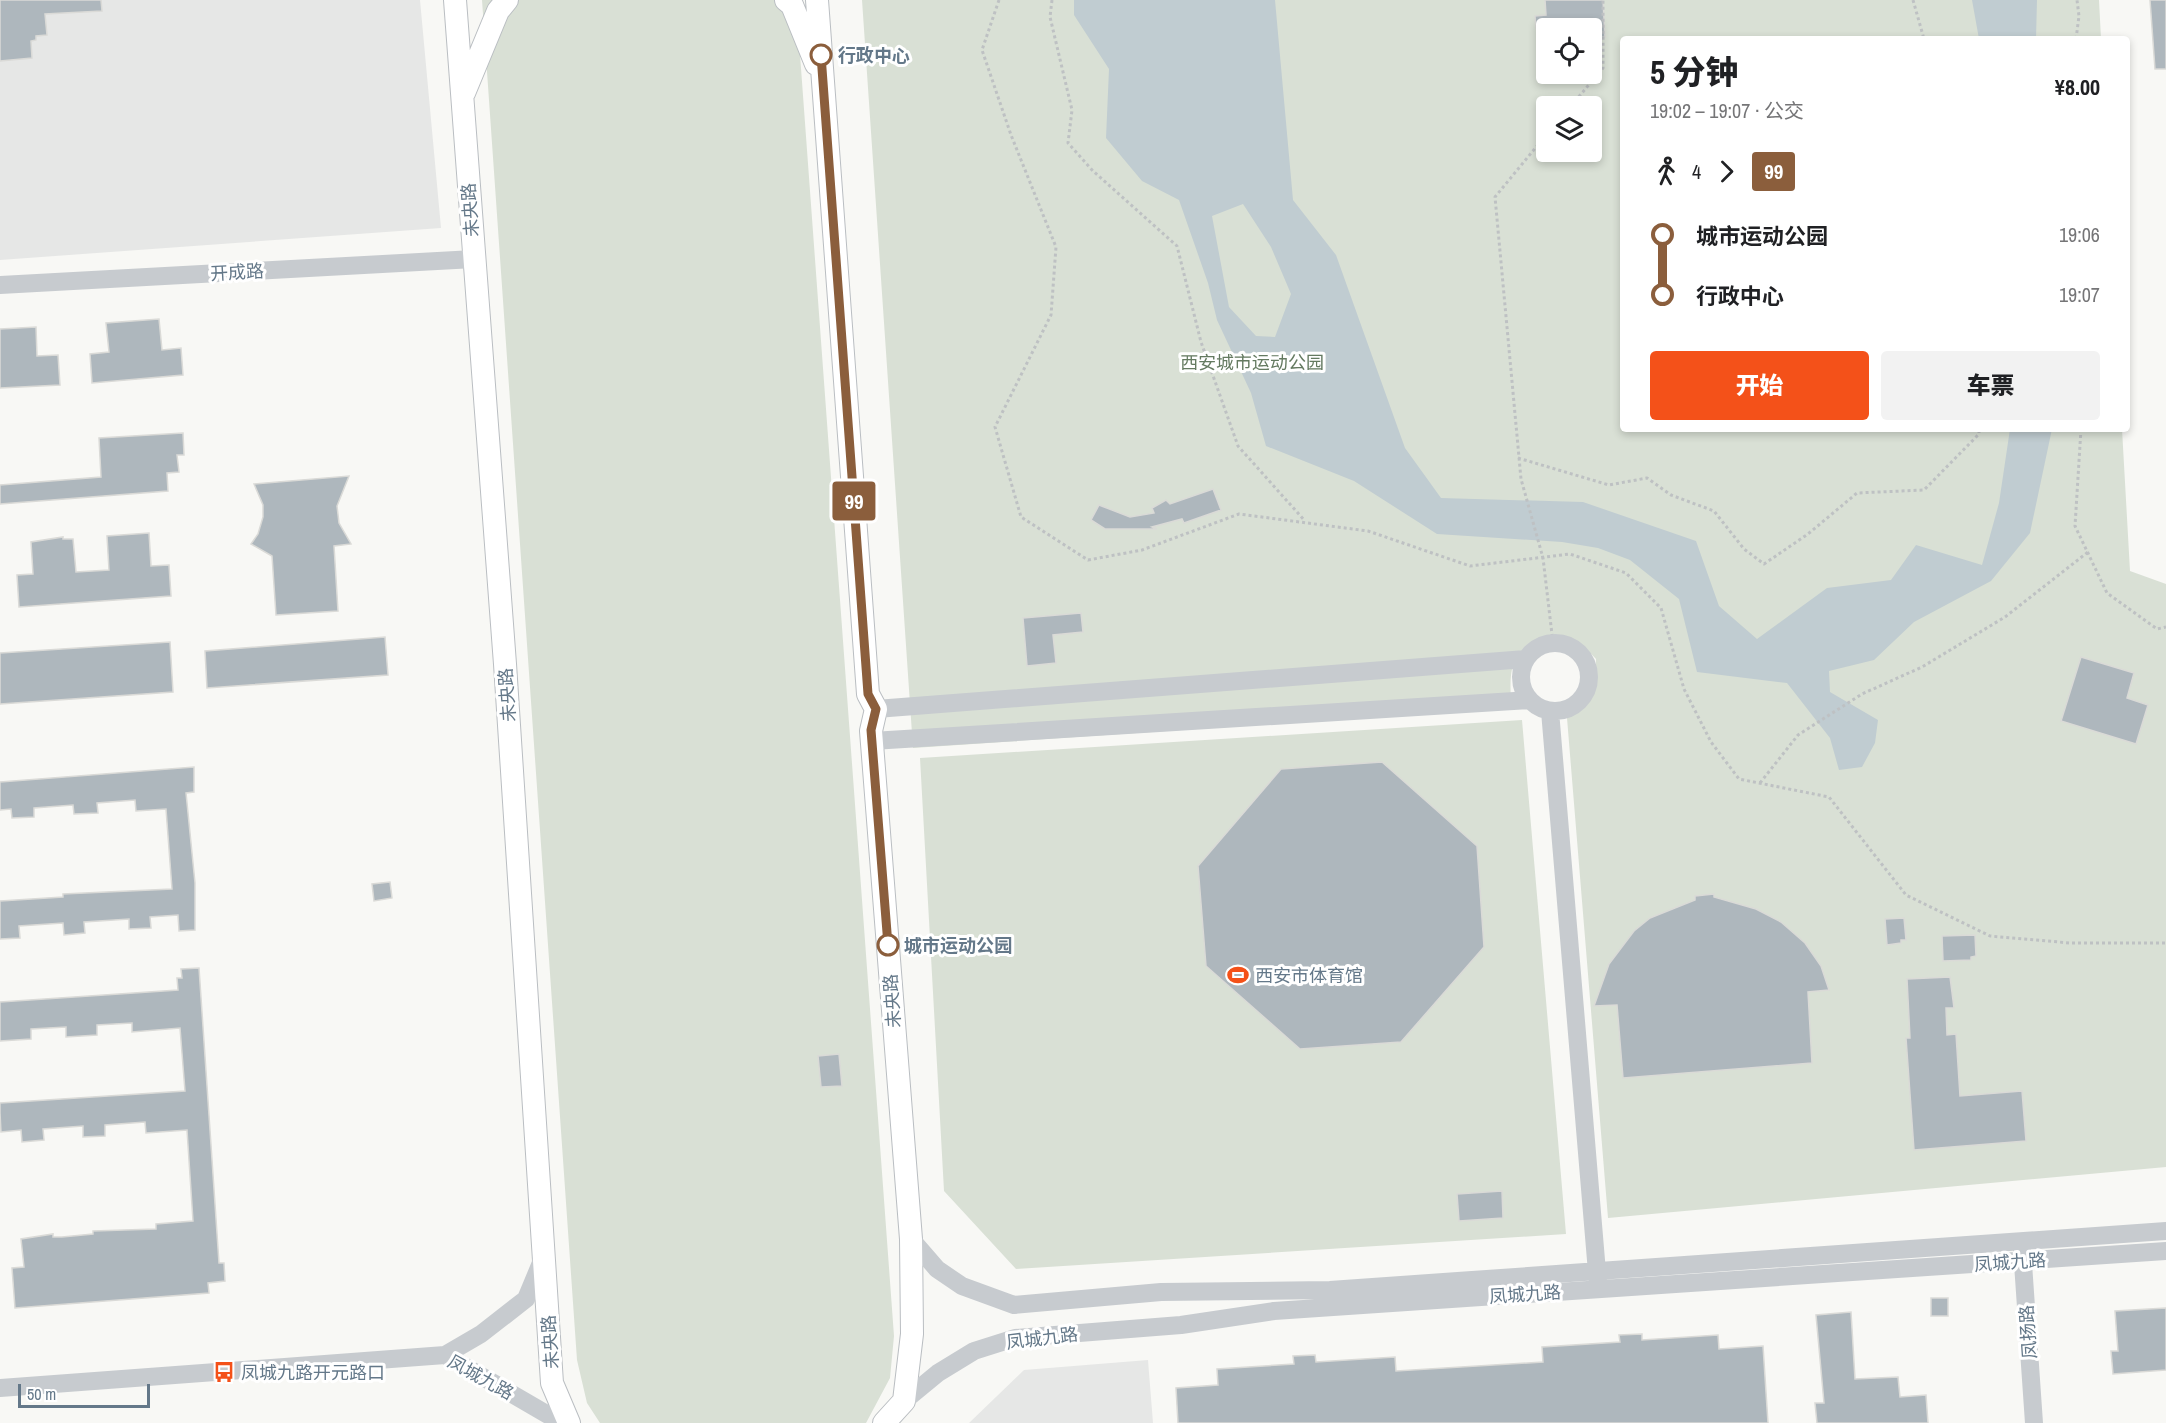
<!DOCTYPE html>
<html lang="zh">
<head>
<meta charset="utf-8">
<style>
  body { margin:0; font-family:"Archivo Narrow","Noto Sans SC",sans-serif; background:#f2f2f2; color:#202124; height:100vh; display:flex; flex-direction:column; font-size:22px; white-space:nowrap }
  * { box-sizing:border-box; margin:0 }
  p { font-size:20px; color:#757577 }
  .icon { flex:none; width:33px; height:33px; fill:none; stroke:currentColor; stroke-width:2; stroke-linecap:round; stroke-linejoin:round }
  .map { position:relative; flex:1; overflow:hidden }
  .details { position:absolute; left:1620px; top:36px; width:510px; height:396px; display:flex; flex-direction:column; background:#fff; border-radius:6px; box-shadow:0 3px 9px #0003 }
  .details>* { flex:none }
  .badge { padding:0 12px; border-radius:4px; font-size:21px; line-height:39px }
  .fabs { position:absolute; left:1536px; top:18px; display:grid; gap:12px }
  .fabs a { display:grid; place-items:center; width:66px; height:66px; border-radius:6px; background:#fff; box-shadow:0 3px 9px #0003; font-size:30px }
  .scale { position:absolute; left:18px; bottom:15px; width:132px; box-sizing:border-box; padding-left:6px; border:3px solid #647889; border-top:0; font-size:16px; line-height:21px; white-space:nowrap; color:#647889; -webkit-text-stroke:4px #fff; paint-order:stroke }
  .map>.badge { position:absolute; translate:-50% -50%; box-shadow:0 0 0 3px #fff }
  .legs { display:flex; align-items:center; gap:9px; height:66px; padding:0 30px; font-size:20px }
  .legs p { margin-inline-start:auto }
  .head { display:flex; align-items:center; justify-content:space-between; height:102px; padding:0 30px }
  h1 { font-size:33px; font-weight:800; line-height:45px }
  .primary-button { display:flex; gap:12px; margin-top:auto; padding:12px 30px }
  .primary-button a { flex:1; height:69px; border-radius:6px; background:#f45119; color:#fff; font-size:24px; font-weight:800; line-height:69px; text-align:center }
  .primary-button a+a { background:#f2f2f2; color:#202124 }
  ul { padding:0 30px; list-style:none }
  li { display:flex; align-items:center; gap:21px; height:60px; font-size:22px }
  li i { display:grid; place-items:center; width:9px; height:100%; margin:0 8px; background:currentColor }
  li i::after { content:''; width:15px; height:15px; margin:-8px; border:4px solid; border-radius:50%; background:#fff }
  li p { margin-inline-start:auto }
  li:first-child i { background:linear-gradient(#0000 50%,currentColor 0) }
  li:last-child i { background:linear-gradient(currentColor 50%,#0000 0) }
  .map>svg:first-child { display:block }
</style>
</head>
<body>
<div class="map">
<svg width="2166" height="1423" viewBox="0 0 2166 1423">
  <rect width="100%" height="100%" fill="#f8f8f5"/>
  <path fill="#e6e7e6" d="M 0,0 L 420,0 L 441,228 L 0,260 Z
    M 1148,1360 L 1153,1423 L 969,1423 L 1024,1370 Z"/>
  <path fill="#d9e0d5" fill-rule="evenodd" d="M 482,0 L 796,0 L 894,1336 L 890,1378 L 866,1423 L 600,1423 L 587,1403 L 577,1360 Z
    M 862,0 L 2099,0 L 2101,39 L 1623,39 L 1623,429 L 2122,429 L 2130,571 L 2166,584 L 2166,1167 L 1608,1218 L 1567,718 C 1595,698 1595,693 1596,659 C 1570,629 1532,625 1513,666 C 1509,676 1511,695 1511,708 L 913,748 ZM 1546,28 L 1592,28 L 1592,74 L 1546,74 ZM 1546,106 L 1592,106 L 1592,152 L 1546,152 Z
    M 1522,720 L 1566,1234 L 1016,1269 L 944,1191 L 920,758 Z"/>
  <path fill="#c0ccd1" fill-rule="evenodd" d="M 1074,0 L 1275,0 L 1293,200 L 1336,255 L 1405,448 L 1441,498 L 1583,502 L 1696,541 L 1719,606 L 1757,639 L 1827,588 L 1891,580 L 1916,545 L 1982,565 L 1999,503 L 2010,429 L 2052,429 L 2030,533 L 1991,581 L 1914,622 L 1874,660 L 1829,671 L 1830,692 L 1878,720 L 1875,743 L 1862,767 L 1839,770 L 1830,738 L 1787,683 L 1697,672 L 1679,599 L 1630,560 L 1598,548 L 1562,542 L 1437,534 L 1354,481 L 1266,446 L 1251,393 L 1217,320 L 1208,283 L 1179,200 L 1142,181 L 1106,138 L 1109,69 L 1074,15 ZM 1243,204 L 1271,247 L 1291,294 L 1275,337 L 1256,336 L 1229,307 L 1212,216 Z
    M 1972,0 L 2037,0 L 2036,39 L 1979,39 Z"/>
  <path fill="#aeb7bd" stroke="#dadad7" stroke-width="1.5" d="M 0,0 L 101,0 L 102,11 L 45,14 L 47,35 L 36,36 L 36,40 L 31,41 L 32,58 L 0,61 Z
    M 1545,0 L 1603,0 L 1605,37 L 1592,38 L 1592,28 L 1536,28 L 1535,16 L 1546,15 Z
    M 2150,0 L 2166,0 L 2166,69 L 2155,69 Z
    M 159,319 L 162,350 L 181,348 L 183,375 L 92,383 L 90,354 L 109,352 L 106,323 Z
    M 36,327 L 37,356 L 58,355 L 60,385 L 0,388 L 0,329 Z
    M 183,433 L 184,455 L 177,455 L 179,472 L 167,473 L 168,491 L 0,504 L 0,485 L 101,477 L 99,438 Z
    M 349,476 L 337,506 L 339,523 L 351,544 L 334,546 L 338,611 L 276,615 L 272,556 L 251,544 L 258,534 L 263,517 L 263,505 L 254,484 Z
    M 1213,489 L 1221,510 L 1184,523 L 1182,519 L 1152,527 L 1157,529 L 1105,529 L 1091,520 L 1099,505 L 1130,517 L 1154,513 L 1152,508 L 1166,500 L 1170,504 Z
    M 149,533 L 151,566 L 169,565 L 171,596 L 19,607 L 17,575 L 33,574 L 31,542 L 63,537 L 63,539 L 73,539 L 76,572 L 109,570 L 107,536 Z
    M 1081,613 L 1083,632 L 1053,635 L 1056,663 L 1027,666 L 1023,618 Z
    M 385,637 L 388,675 L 207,688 L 205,651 Z
    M 170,642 L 173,692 L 0,704 L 0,653 Z
    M 2081,657 L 2134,673 L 2127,698 L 2148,705 L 2136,744 L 2061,721 Z
    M 1382,762 L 1477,846 L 1484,947 L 1401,1042 L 1300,1049 L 1206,966 L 1198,866 L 1281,769 Z
    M 194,767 L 194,792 L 186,793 L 195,883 L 195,930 L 179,931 L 178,915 L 150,917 L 151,928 L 129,929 L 129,919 L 84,922 L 85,933 L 64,935 L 63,923 L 19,926 L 20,938 L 0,939 L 0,901 L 63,897 L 63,894 L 172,889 L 166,809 L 136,811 L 135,800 L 97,803 L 98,813 L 74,814 L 73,805 L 34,808 L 34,817 L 12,818 L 11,809 L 0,810 L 0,782 Z
    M 390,882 L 392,898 L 374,901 L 372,884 Z
    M 1714,894 L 1714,897 L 1756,909 L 1781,922 L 1805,943 L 1821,966 L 1829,990 L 1808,992 L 1812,1063 L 1623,1078 L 1617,1005 L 1594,1006 L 1609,964 L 1634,931 L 1650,918 L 1695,900 L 1695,896 Z
    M 1904,918 L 1906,940 L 1901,940 L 1901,943 L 1887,945 L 1885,919 Z
    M 1975,935 L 1976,956 L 1971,957 L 1971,960 L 1943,961 L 1942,936 Z
    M 199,968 L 219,1263 L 224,1263 L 225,1281 L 208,1283 L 209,1293 L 15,1308 L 12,1268 L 24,1267 L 21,1239 L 53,1234 L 53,1237 L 62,1237 L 93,1234 L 93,1231 L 156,1229 L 156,1224 L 193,1221 L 187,1130 L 146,1133 L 145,1122 L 105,1125 L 105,1136 L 83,1137 L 83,1126 L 43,1129 L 44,1140 L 22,1142 L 21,1130 L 1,1132 L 0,1113 L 0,1103 L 185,1091 L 180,1028 L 132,1032 L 132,1023 L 97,1025 L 97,1035 L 66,1037 L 66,1027 L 31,1029 L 31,1039 L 0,1041 L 0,1002 L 178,990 L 177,978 L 182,978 L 181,969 Z
    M 1950,977 L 1954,1008 L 1946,1008 L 1947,1035 L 1956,1034 L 1960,1096 L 2022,1091 L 2026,1141 L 1914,1150 L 1906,1038 L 1910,1038 L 1907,979 Z
    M 839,1054 L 842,1086 L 821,1087 L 818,1056 Z
    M 1502,1191 L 1503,1218 L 1459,1221 L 1457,1194 Z
    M 1931,1298 L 1948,1298 L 1948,1316 L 1931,1316 Z
    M 2166,1308 L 2166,1370 L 2113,1374 L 2111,1351 L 2118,1351 L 2115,1311 Z
    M 1851,1312 L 1855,1379 L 1898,1377 L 1900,1397 L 1926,1395 L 1928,1423 L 1817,1423 L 1815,1403 L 1824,1403 L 1816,1315 Z
    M 1642,1334 L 1642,1340 L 1718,1335 L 1719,1349 L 1763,1346 L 1768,1423 L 1178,1423 L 1176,1388 L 1218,1385 L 1217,1369 L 1294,1364 L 1293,1356 L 1315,1355 L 1316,1362 L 1395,1357 L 1396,1371 L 1543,1362 L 1542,1347 L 1620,1342 L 1619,1335 Z"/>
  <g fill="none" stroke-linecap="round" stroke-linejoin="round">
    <defs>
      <path id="major" d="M 455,0 L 505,664 L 552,1383 L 569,1423
        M 786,0 L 792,5 L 816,64
        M 817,0 L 868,694 L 876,709 L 871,731 L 911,1239 L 912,1334 L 904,1401 L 884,1423
        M 464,93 L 498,11 L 507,0"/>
    </defs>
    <use href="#major" stroke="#babec2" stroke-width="24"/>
    <path stroke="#bec1c3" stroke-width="3" stroke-dasharray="3 3" stroke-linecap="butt" d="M 999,0 L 982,50 L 1011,135 L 1056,247 L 1051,315 L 995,427 L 1021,517 L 1088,560 L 1142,550 L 1239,514 L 1368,531 L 1470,566 L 1570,554 L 1626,573 L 1661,608 L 1684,689 L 1711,742 L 1739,779 L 1829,797 L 1906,895 L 1990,936 L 2070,943 L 2166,943
      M 1052,0 L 1050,17 L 1072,110 L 1068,143 L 1093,171 L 1177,246 L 1201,342 L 1238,446 L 1305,521
      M 1913,0 L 1924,39
      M 2076,39 L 2079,16 L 2077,0
      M 1571,106 L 1603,68 L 1603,0
      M 1546,135 L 1495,197 L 1521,479 L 1543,558 L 1553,643
      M 2081,429 L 2075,526 L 2107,593 L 2157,629 L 2166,627
      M 1518,458 L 1609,485 L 1647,478 L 1671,495 L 1714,511 L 1744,549 L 1764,564 L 1808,534 L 1857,493 L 1924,490 L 1979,434 L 1979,429
      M 1760,783 L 1798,735 L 1862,694 L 1922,667 L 2005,617 L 2088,552"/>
    <path stroke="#c7cbcf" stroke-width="18" d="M 0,285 L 474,259
      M1521 677a34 34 0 1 1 68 0a34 34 0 1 1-68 0Z
      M 876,709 L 1526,659
      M 1550,711 L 1598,1284
      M 872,741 L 1530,700
      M 911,1239 L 937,1269 L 962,1286 L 1014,1305 L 1161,1292 L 1330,1290 L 2166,1231
      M 2022,1249 L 2034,1423
      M 445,1355 L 481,1334 L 526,1299 L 543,1258
      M 0,1388 L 445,1355 L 562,1423
      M 904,1401 L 938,1373 L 974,1351 L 1015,1338 L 1181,1325 L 1274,1311 L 2166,1251"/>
    <use href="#major" stroke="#fff" stroke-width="22"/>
  </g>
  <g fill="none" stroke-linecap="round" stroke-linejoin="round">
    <defs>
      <path id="line-1" d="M 821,55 L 868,694 L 876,709 L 871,730 L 888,945"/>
    </defs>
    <use href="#line-1" stroke="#fff" stroke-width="14"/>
    <use href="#line-1" stroke="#8b5e3c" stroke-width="9"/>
  </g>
  <defs>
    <symbol id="stadium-bare" viewBox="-9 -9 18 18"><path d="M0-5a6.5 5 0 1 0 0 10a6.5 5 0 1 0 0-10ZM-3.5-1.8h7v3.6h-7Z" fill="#f45119" stroke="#fff" stroke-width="2.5" paint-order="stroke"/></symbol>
    <symbol id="bus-bare" viewBox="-9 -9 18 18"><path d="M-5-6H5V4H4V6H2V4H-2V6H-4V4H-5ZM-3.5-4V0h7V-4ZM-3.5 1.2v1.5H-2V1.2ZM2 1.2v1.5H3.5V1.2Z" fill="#f45119" stroke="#fff" stroke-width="2.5" paint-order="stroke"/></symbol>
  </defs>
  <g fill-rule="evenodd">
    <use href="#stadium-bare" x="1223" y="960" width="30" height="30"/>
    <use href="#bus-bare" x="209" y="1357" width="30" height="30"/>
  </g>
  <g fill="#fff" stroke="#8b5e3c" stroke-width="3">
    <circle cx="821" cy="55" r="10"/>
    <circle cx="888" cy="945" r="10"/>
  </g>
  <g text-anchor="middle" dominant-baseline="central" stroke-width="6" stroke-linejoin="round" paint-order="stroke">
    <g font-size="18" font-weight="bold" fill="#647889" stroke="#fff" text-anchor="start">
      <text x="838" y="55">行政中心</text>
      <text x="904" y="945">城市运动公园</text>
    </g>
    <g font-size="18" fill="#647889" stroke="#fff">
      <text transform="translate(470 210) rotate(-94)">未央路</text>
      <text transform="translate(237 272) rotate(-3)">开成路</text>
      <text transform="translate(507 695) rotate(-94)">未央路</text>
      <text transform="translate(892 1001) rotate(-94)">未央路</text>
      <text transform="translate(2010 1262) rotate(-4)">凤城九路</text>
      <text transform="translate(1525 1294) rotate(-4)">凤城九路</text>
      <text transform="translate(2028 1332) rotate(-94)">凤扬路</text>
      <text transform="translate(1042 1338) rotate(-7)">凤城九路</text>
      <text transform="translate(550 1342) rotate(-94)">未央路</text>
      <text transform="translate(481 1377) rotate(29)">凤城九路</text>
    </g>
    <g font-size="18" fill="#647a60" stroke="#fff">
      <text x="1252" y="362">西安城市运动公园</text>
    </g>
    <g font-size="18" fill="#647889" stroke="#fff" text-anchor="start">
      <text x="1255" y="975">西安市体育馆</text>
      <text x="241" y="1372">凤城九路开元路口</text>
    </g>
  </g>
</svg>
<div class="fabs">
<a><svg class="icon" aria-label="locate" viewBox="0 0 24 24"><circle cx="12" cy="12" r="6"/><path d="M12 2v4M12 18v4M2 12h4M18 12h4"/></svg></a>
<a><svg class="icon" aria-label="layers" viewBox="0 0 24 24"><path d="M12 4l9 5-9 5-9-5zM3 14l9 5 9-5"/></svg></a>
</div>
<div class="scale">50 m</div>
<b class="badge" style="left:854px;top:501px;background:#8b5e3c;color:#fff">99</b>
<section class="details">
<div class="head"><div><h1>5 分钟</h1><p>19:02 – 19:07 · 公交</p></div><b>¥8.00</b></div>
<div class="legs"><svg class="icon" aria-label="walk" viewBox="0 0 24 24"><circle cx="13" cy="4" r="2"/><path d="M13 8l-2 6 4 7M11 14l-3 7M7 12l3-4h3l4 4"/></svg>4<svg class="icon" aria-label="forward" viewBox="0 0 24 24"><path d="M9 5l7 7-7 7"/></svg><b class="badge" style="background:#8b5e3c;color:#fff">99</b></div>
<ul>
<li><i style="color:#8b5e3c"></i><b>城市运动公园</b><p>19:06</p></li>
<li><i style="color:#8b5e3c"></i><b>行政中心</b><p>19:07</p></li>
</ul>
<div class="primary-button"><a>开始</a><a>车票</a></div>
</section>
</div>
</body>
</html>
